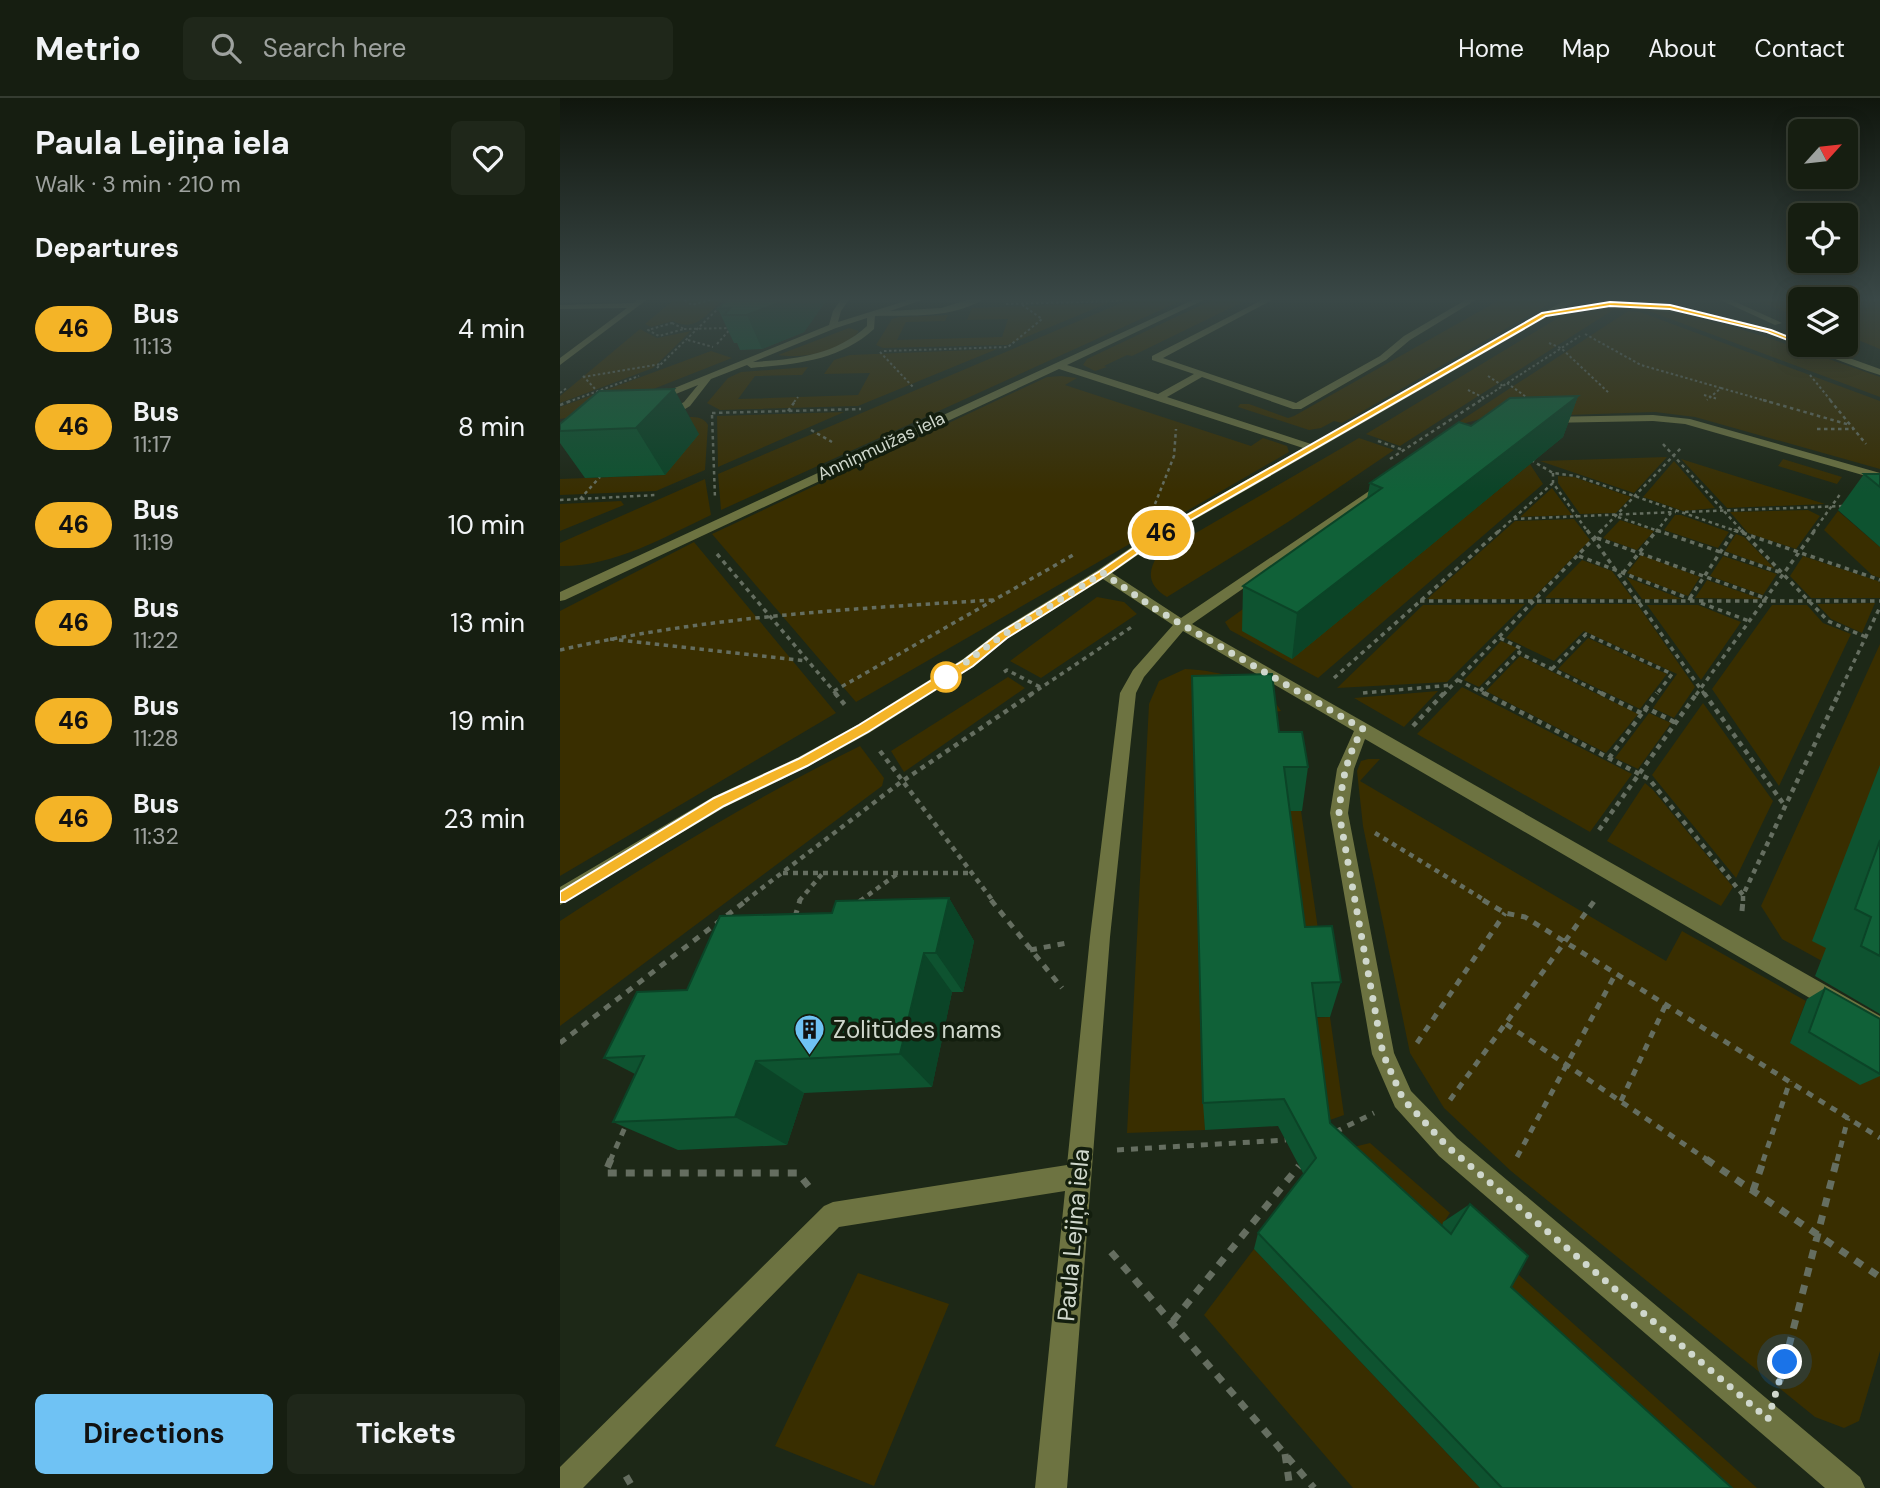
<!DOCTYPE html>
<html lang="en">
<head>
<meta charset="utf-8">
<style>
  body { margin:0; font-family:"DM Sans",sans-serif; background:#1f271a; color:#f1f3f6; height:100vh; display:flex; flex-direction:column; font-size:26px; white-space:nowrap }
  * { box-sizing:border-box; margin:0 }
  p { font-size:23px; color:#9ea29f }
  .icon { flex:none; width:38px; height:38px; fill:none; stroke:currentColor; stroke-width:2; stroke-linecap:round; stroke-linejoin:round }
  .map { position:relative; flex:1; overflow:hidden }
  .sheet { display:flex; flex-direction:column; background:#161e11; width:560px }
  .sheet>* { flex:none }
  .badge { padding:0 14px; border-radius:23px; font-size:24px; line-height:46px }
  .needle { width:46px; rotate:63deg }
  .tools { position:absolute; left:1228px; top:21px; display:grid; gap:14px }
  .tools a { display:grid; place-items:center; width:70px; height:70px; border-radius:10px; background:#161e11; box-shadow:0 4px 18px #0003,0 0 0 2px #353c31; font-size:35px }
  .you { position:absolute; width:35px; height:35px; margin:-18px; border:5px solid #fff; border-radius:50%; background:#1a73e8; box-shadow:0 0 0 10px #1a73e833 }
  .map>.badge { position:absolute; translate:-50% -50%; box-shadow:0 0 0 4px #fff }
  h2 { padding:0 35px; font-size:26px; line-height:63px }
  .round { display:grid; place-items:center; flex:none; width:74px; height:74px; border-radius:10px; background:#1f271a }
  .summary { display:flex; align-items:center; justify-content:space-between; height:119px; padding:0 35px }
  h1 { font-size:33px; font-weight:700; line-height:52px }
  .action { display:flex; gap:14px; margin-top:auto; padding:14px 35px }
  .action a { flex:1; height:80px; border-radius:10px; background:#6fc2f4; color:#111; font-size:28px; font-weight:700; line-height:80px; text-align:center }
  .action a+a { background:#1f271a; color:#f1f3f6 }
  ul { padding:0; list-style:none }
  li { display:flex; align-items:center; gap:21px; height:98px; padding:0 35px }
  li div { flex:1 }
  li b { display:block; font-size:26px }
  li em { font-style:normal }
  li .badge { min-width:77px; font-weight:700; text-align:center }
  header { display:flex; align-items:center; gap:42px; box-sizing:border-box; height:98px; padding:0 35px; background:#161e11; border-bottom:2px solid #353c31 }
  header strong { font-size:33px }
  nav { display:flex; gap:38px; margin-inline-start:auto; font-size:24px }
  .search { width:490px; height:63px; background:#1f271a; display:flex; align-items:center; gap:18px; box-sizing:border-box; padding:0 24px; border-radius:10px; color:#9ea29f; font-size:26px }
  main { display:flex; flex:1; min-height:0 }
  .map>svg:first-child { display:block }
</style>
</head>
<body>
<header>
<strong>Metrio</strong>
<div class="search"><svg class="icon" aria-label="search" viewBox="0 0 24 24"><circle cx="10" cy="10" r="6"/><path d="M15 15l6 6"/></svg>Search here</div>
<nav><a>Home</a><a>Map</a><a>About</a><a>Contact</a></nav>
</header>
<main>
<section class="sheet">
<div class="summary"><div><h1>Paula Lejiņa iela</h1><p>Walk · 3 min · 210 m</p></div><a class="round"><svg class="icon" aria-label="heart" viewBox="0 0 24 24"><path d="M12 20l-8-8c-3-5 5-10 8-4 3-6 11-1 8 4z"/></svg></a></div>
<h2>Departures</h2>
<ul>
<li><span class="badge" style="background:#f4b427;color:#111">46</span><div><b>Bus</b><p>11:13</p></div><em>4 min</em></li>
<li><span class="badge" style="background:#f4b427;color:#111">46</span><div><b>Bus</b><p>11:17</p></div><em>8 min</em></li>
<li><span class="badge" style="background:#f4b427;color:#111">46</span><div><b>Bus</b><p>11:19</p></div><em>10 min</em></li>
<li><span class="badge" style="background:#f4b427;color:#111">46</span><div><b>Bus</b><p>11:22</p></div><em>13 min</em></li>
<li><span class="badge" style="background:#f4b427;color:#111">46</span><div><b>Bus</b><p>11:28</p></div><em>19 min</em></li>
<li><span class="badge" style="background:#f4b427;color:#111">46</span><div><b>Bus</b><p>11:32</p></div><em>23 min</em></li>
</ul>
<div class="action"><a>Directions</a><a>Tickets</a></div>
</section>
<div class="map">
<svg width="1320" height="1390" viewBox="0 0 1320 1390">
  <rect width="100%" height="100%" fill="#1d2817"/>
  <path fill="#392e00" d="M 116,200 L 164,200 C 148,215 136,235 113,223 L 91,229 L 85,226 Z
    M 573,200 L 627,200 L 161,412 L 158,376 Z
    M 656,200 L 691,200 L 572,258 L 567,257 L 544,268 L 547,269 L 535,273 L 523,267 L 527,261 Z
    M 943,200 L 999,200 L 782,325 L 774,323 L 761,330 L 749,332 L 678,309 L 680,306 L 689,306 L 728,320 L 734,318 Z
    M 1191,200 L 1320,200 L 1320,251 L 1286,237 L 1286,201 L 1241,201 L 1241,220 Z
    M 548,205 L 447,247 L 323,250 L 316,247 L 332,221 L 339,219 L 388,217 L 385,223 L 346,224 L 337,242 L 442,239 L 448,221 L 407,222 L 412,210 Z
    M 1056,210 L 840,348 L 806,336 L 1003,217 L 1019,212 Z
    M 1081,210 C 1165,220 1241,252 1320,279 L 1320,299 Z
    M 1068,213 L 1080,214 L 1320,303 L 1320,371 L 1135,319 L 1095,314 L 924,320 L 891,329 Z
    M 289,230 L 299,233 C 284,254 242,261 218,257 Z
    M 80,231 L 97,240 L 131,233 L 93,270 L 0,305 L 0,298 Z
    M 437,251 L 298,308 L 160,312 L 147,305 L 168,280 L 181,274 L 248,269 L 242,277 L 195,278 L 178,301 L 298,297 L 310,275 L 264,276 L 274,262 L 290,257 Z
    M 151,253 L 172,260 L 30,316 L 0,321 L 0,309 Z
    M 501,278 L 517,280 L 505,287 L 691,348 L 703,340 L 727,348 L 729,354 L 296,604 L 152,436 L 487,279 Z
    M 284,314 L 158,369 L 157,318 Z
    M 125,319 C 134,319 143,318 148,327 L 145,372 L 96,393 L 0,397 L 0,381 L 105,377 Z
    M 799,340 L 834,352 L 728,424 L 607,499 C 589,488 586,475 598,457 Z
    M 1107,359 L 1074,395 L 980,363 Z
    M 1121,361 L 1265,406 L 1167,410 Z
    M 1223,361 L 1282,379 L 1277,386 L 1218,368 Z
    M 1114,363 L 1155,410 L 1123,413 L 1083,399 Z
    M 970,366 L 983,386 L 758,580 L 670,532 L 665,524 L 690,506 L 732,560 Z
    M 998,378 L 1014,379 L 1071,399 L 1056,415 L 1020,416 L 998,385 Z
    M 145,381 L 151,417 C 104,439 54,469 0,468 L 0,445 Z
    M 992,390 L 1012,417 L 960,419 Z
    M 61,403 L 64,407 L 0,433 L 0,406 Z
    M 1248,412 L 1260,418 L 1236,451 L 1188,435 L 1170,414 Z
    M 1278,413 L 1320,449 L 1320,480 L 1312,477 L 1264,432 Z
    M 1115,417 L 1121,417 L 1169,434 L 1158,450 L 1104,432 Z
    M 1014,421 L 1030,442 L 972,501 L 867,501 L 955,423 Z
    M 1060,422 L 1094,433 L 1077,452 L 1043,440 Z
    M 1176,436 L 1184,439 L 1215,471 L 1165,453 Z
    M 134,444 L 276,615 L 0,778 L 0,513 Z
    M 1081,457 L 1140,479 L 1128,498 L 1067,475 Z
    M 1163,458 L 1217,476 L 1203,497 L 1150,478 Z
    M 1243,458 L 1318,483 L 1320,485 L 1320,500 L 1251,500 L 1230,478 Z
    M 1022,462 L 1052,473 L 1073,501 L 985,500 Z
    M 1066,479 L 1122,501 L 1082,501 Z
    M 1147,482 L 1201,501 L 1135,500 Z
    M 537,499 L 564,504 L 577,516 L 481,580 L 450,563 Z
    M 1315,505 L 1302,535 L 1271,521 L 1257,506 Z
    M 965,506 L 887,584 L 777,590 L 863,507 Z
    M 977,506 L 1077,506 L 1135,589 L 1114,620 L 1093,610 L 1117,576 L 1024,533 L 994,563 L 946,540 Z
    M 1087,507 L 1138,507 L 1181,524 L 1141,582 Z
    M 1212,507 L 1247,507 L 1263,525 L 1291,536 L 1219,688 L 1152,591 Z
    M 1028,540 L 1107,576 L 1080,611 L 998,571 Z
    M 941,543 L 957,550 L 919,589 L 904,582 Z
    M 1320,546 L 1320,895 L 1222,841 L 1201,808 Z
    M 960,558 L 1078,616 L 1046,655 L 926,593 Z
    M 625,571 C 656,572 704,583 721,613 L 634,624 L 645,1032 L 567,1035 L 589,606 L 599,583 Z
    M 448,579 L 465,590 L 344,674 L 331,653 Z
    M 902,589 L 1072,676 L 1030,734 L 857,636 Z
    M 878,593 L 844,629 L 794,600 Z
    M 1143,605 L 1213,703 L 1176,780 L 1092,677 Z
    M 1089,615 L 1111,625 L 1078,671 L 1055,660 Z
    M 300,648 L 324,680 L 322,688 L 0,928 L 0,823 C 97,760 196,699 300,648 Z
    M 808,661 L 820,661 L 800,683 L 1106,863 L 1122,833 L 1246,903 L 1230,945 L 1320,947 L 1320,1253 L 1299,1323 L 1284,1330 L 1255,1319 L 951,1073 L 884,1010 L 850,955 L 803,728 L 797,673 L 801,663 Z
    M 1085,685 L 1093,692 L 1173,789 L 1161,808 L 1047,743 Z
    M 719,713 L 741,713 L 763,866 L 738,867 Z
    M 770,919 L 784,1017 L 756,1027 L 744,920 Z
    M 810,1045 L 890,1115 L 866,1151 L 765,1056 Z
    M 694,1151 L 920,1390 L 793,1390 L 644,1217 Z
    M 941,1161 L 1197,1390 L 1123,1390 L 934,1171 Z
    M 298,1175 L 389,1206 L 314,1388 L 215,1348 Z"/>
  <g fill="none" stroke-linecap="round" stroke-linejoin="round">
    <path stroke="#656e60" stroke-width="2" stroke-dasharray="2.5 2.5" stroke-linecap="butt" d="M 131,200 L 123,202 L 132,207 L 153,201 L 151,200
      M 446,206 L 562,203
      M 112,225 L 124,231 L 99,238 L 88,232 Z
      M 124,231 L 170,230
      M 1025,236 L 1081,267 L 1161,290 L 1147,302
      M 128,242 L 153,249
      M 989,245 L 1001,250 L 1049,295
      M 157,246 L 172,229
      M 324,253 L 448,249 L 482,221 L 461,206
      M 320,254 L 353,289
      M 97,270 L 169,200
      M 1250,277 L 1272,304
      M 23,278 L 38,294
      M 928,278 L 943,288
      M 23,279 L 101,266
      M 947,285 L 969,301
      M 1161,290 L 1210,304
      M 908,292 L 924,300
      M 0,295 L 8,289
      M 1144,297 L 1158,301
      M 8,304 L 79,278
      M 234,304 L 238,299
      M 918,304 L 1020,238"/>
    <path stroke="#656e60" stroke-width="2.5" stroke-dasharray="3.5 3.5" stroke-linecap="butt" d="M 1203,302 L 1290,327
      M 1270,302 L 1306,346
      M 0,307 L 13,302
      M 228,313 L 236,302
      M 152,315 L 301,311
      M 152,317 L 155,400
      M 1257,331 L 1294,331
      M 251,332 L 272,344
      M 818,343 L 843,352
      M 1103,346 L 1183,434
      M 830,361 L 921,302
      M 971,362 L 993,375 L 1016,378 L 1179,434
      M 993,375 L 993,385 L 1028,434
      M 20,401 L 40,379
      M 0,402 L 96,397
      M 595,406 L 614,358 L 616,331
      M 1125,414 L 1284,408
      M 1058,419 L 1101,434
      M 954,421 L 1116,414
      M 938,434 L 993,385
      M 1040,434 L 1121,350
      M 1096,434 L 1111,415
      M 1253,434 L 1281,395"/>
    <path stroke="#656e60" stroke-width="3.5" stroke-dasharray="4.5 4.5" stroke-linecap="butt" d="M 1027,432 L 1145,597
      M 1096,432 L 1219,474
      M 1174,432 L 1320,482
      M 1181,432 L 1268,523 L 1306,539
      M 1037,440 L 1205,500
      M 157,456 L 277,597
      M 1019,458 L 1133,502
      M 1063,475 L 1097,432
      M 1130,500 L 1175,432
      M 860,503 L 1320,503
      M 1141,505 L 1189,523
      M 940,540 L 962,551 L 959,555 L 1045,597
      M 50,541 L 247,563
      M 0,552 C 143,519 287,511 433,502
      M 992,571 L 1026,536 L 1112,576 L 1096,597
      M 444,574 L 447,572 L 480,589
      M 774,580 L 940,432
      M 898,582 L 927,597
      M 274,593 L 515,456
      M 920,593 L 959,554
      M 803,595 L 892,587
      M 470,597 L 573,528
      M 883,597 L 1042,432
      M 1136,597 L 1255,432
      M 1278,597 L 1320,509"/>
    <path stroke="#656e60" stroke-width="4.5" stroke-dasharray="5 5" stroke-linecap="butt" d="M 275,595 L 285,607
      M 924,595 L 1089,681 L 1183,797
      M 1041,595 L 1083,616 L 1087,610 L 1116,625
      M 1144,595 L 1225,708
      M 853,628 L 884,595
      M 320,653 L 433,803
      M 1049,660 L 1097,595
      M 1039,732 L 1137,595
      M 815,735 L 926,803
      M 223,775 L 410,775
      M 185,803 L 341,684 L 473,595
      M 239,803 L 263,775
      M 300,803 L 337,776
      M 1183,803 L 1183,797 L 1279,595"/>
    <path stroke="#656e60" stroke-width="5" stroke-dasharray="7 7" stroke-linecap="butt" d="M 431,802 L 502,890
      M 923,802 L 945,815 L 965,819 L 1320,1040
      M 296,806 L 302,802
      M 1182,813 L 1183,802
      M 235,819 L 240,802
      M 470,852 L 507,845
      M 946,926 L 1149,1063
      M 0,945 L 187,802
      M 857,945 L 945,815
      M 890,1002 L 1035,802
      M 1061,1003 L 1106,906
      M 775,1034 L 814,1015
      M 557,1052 L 726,1042
      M 957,1059 L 1056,875
      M 50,1063 L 66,1027
      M 1203,1063 L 1230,983
      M 1277,1063 L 1288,1020"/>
    <path stroke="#656e60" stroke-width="7" stroke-dasharray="9 9" stroke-linecap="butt" d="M 51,1061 L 45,1075 L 238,1075 L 250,1090
      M 1146,1061 L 1320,1179
      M 1193,1093 L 1204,1061
      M 551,1154 L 754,1390
      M 613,1223 L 739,1068
      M 1220,1283 L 1277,1061
      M 725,1356 L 730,1390
      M 66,1378 L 73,1390"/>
    <path fill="#6d7341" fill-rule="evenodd" d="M 80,200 L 89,200 L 0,267 L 0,260 L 67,210 L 0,211 L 0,207 L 74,205 Z
      M 282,200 L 290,200 L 281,213 L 278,224 L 355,200 L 368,200 L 330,213 L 381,210 L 414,200 L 425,200 C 394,221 350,217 315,218 L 314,231 C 279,263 236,266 191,270 L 187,267 L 151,281 L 130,308 L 107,322 L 98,320 L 124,304 L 138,287 L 96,304 L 90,304 L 90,300 L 269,227 L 273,213 ZM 307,220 L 307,228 C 274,258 235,261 193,264 L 276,230 Z
      M 637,200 L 648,200 L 507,267 L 598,296 L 634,276 L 592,262 L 592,258 L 706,200 L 716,200 L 603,260 L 736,305 L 820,258 L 844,238 L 909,200 L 919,200 L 850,242 L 826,262 L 741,311 L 733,311 L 642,279 L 607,299 L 751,346 L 1009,200 L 1019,200 L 1002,211 C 1083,198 1165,214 1241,242 L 1241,247 L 1253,247 L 1320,271 L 1320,277 C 1280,265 1243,246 1204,234 C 1138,214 1070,205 1002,215 L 998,213 L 599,442 L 552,475 L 621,520 L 824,383 L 832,383 L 832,387 L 632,526 L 1320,918 L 1320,941 L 805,641 L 794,671 L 788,715 L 834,955 L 851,993 L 897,1040 L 1300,1379 L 1305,1390 L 1265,1390 L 879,1058 L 835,1009 L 812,956 L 770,715 L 777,671 L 794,633 L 623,533 L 584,579 L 576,595 L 550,839 L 507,1390 L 475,1390 L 505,1093 L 279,1129 L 23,1390 L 0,1390 L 0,1369 L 264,1108 L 273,1104 L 507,1067 L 530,839 L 560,595 L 573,572 L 613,527 L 543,481 L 448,540 L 413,569 L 309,635 L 249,668 L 165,709 L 0,807 L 0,789 L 153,699 L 237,660 L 297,627 L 403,561 L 438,534 L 538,472 L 591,436 L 743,350 L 499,271 L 5,502 L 0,503 L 0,494 Z
      M 1156,200 L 1167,200 L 1222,225 L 1215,227 Z
      M 1093,317 L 1130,321 L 1320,375 L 1320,382 L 1125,326 L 1093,323 L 985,325 L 980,322 L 985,319 Z"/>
  </g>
  <path fill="#0e5330" d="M 168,200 L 268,200 L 244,234 L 202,251 L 180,252 L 177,245 L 174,245 L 158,211 Z
    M 39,293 L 139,336 L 105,377 L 25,380 L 0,345 L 0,326 Z
    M 1018,298 L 1003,339 L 732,561 L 682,533 L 683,488 L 807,401 L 810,385 L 911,328 Z
    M 1304,376 L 1320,376 L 1320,449 L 1278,412 Z
    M 719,634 L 748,669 L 742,713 L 730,713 L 745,829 L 781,884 L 770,919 L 756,919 L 770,1025 L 882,1128 L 883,1124 L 910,1106 L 951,1189 L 1172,1390 L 920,1390 L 694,1151 L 698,1135 L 744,1077 L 718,1028 L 645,1032 L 643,1005 Z
    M 1320,667 L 1320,916 L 1255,878 L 1266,850 L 1252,843 Z
    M 389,800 L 414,843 L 403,894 L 392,894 L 372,989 L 244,995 L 227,1047 L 118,1052 L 53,1024 L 75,976 L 44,960 L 272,815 Z
    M 1265,890 L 1320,921 L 1320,978 L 1300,987 L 1230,945 L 1247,901 Z"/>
  <path fill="#0b4427" d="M 231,200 L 268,200 L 244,234 L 202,251 L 187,217 Z
    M 114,291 L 139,336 L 105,377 L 76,330 Z
    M 1018,298 L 1003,339 L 732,561 L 737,515 Z
    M 389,800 L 414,843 L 403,894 L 376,855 Z
    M 364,855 L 392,894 L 372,989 L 340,956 Z
    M 196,963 L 244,995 L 227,1047 L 175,1019 Z"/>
  <path fill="#106138" stroke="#0b4427" stroke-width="2" d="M 168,200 L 231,200 L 187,217 L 164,217 L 170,210 L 158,211 Z
    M 114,291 L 76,330 L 0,333 L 0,326 L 39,293 Z
    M 1018,298 L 737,515 L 683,488 L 822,390 L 810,385 L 899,324 L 911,328 L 950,300 Z
    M 1304,376 L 1320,376 L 1320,389 Z
    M 712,576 L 719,634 L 742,634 L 748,669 L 724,669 L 745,829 L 772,828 L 781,884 L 752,885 L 770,1025 L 891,1136 L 910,1106 L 968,1158 L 951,1189 L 1172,1390 L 942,1390 L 698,1135 L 756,1060 L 724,1001 L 643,1005 L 632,578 Z
    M 1320,742 L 1320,858 L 1301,848 L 1311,819 L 1295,811 Z
    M 389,800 L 376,855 L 364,855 L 340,956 L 196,963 L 175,1019 L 53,1024 L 84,958 L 44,960 L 77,894 L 127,892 L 160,818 L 272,815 L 276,803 Z
    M 1265,890 L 1320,921 L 1320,976 L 1249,934 Z"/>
  <linearGradient id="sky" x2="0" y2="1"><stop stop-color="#10160d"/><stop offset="0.51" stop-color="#3a4847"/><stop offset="1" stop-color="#3a4847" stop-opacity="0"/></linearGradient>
  <rect width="1320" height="395" fill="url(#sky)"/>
  <path fill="#f4b427" stroke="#fff" stroke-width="2" d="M 1050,204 L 1110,207 L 1211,232 L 1244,245 L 1238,246 L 1207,234 L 1110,211 L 1050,208 L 986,218 L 598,441 L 547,477 L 447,540 L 413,568 L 308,634 L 247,668 L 164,708 L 5,804 L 0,804 L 0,794 L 154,700 L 238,661 L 299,627 L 404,562 L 439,535 L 540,473 L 592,437 L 982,215 Z"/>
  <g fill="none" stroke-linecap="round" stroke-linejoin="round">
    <path stroke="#cfd7cc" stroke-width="7" stroke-dasharray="0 12.6" d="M 386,579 L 443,537 L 543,475 L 597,512 L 803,631 C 786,659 782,683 779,715 L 823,956 L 843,1001 L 888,1049 L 1208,1321 L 1225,1264"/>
  </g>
  <defs>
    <symbol id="building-pin" viewBox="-11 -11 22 30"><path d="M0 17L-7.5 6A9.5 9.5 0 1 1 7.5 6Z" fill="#6fc2f4" stroke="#131e0e"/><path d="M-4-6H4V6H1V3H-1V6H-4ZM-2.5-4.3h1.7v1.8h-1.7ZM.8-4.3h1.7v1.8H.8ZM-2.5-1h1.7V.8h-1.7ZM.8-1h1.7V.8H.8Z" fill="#111"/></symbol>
  </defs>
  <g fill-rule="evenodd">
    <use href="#building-pin" x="232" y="914" width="35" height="47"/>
  </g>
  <circle fill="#fff" stroke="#f4b427" stroke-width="3.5" cx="386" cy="579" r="14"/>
  <g text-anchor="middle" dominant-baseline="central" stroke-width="7" stroke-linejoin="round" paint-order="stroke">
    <g font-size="18" fill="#cfd7cc" stroke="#131e0e">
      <text transform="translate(321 348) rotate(-25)">Anniņmuižas iela</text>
    </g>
    <g font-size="24" fill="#cfd7cc" stroke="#131e0e" text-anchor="start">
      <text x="273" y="931">Zolitūdes nams</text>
    </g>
    <g font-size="24" fill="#cfd7cc" stroke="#131e0e">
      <text transform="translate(513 1137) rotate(-85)">Paula Lejiņa iela</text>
    </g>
  </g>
</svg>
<div class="tools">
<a><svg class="needle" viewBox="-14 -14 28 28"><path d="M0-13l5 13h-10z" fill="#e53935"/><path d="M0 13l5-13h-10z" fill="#9ea29f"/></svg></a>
<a><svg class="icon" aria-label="locate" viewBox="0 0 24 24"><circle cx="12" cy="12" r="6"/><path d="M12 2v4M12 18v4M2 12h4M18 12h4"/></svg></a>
<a><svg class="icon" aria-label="layers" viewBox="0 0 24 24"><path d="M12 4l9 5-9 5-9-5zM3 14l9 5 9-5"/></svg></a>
</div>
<div class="you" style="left:1225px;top:1264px"></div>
<b class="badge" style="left:601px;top:435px;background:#f4b427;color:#111">46</b>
</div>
</main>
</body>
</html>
